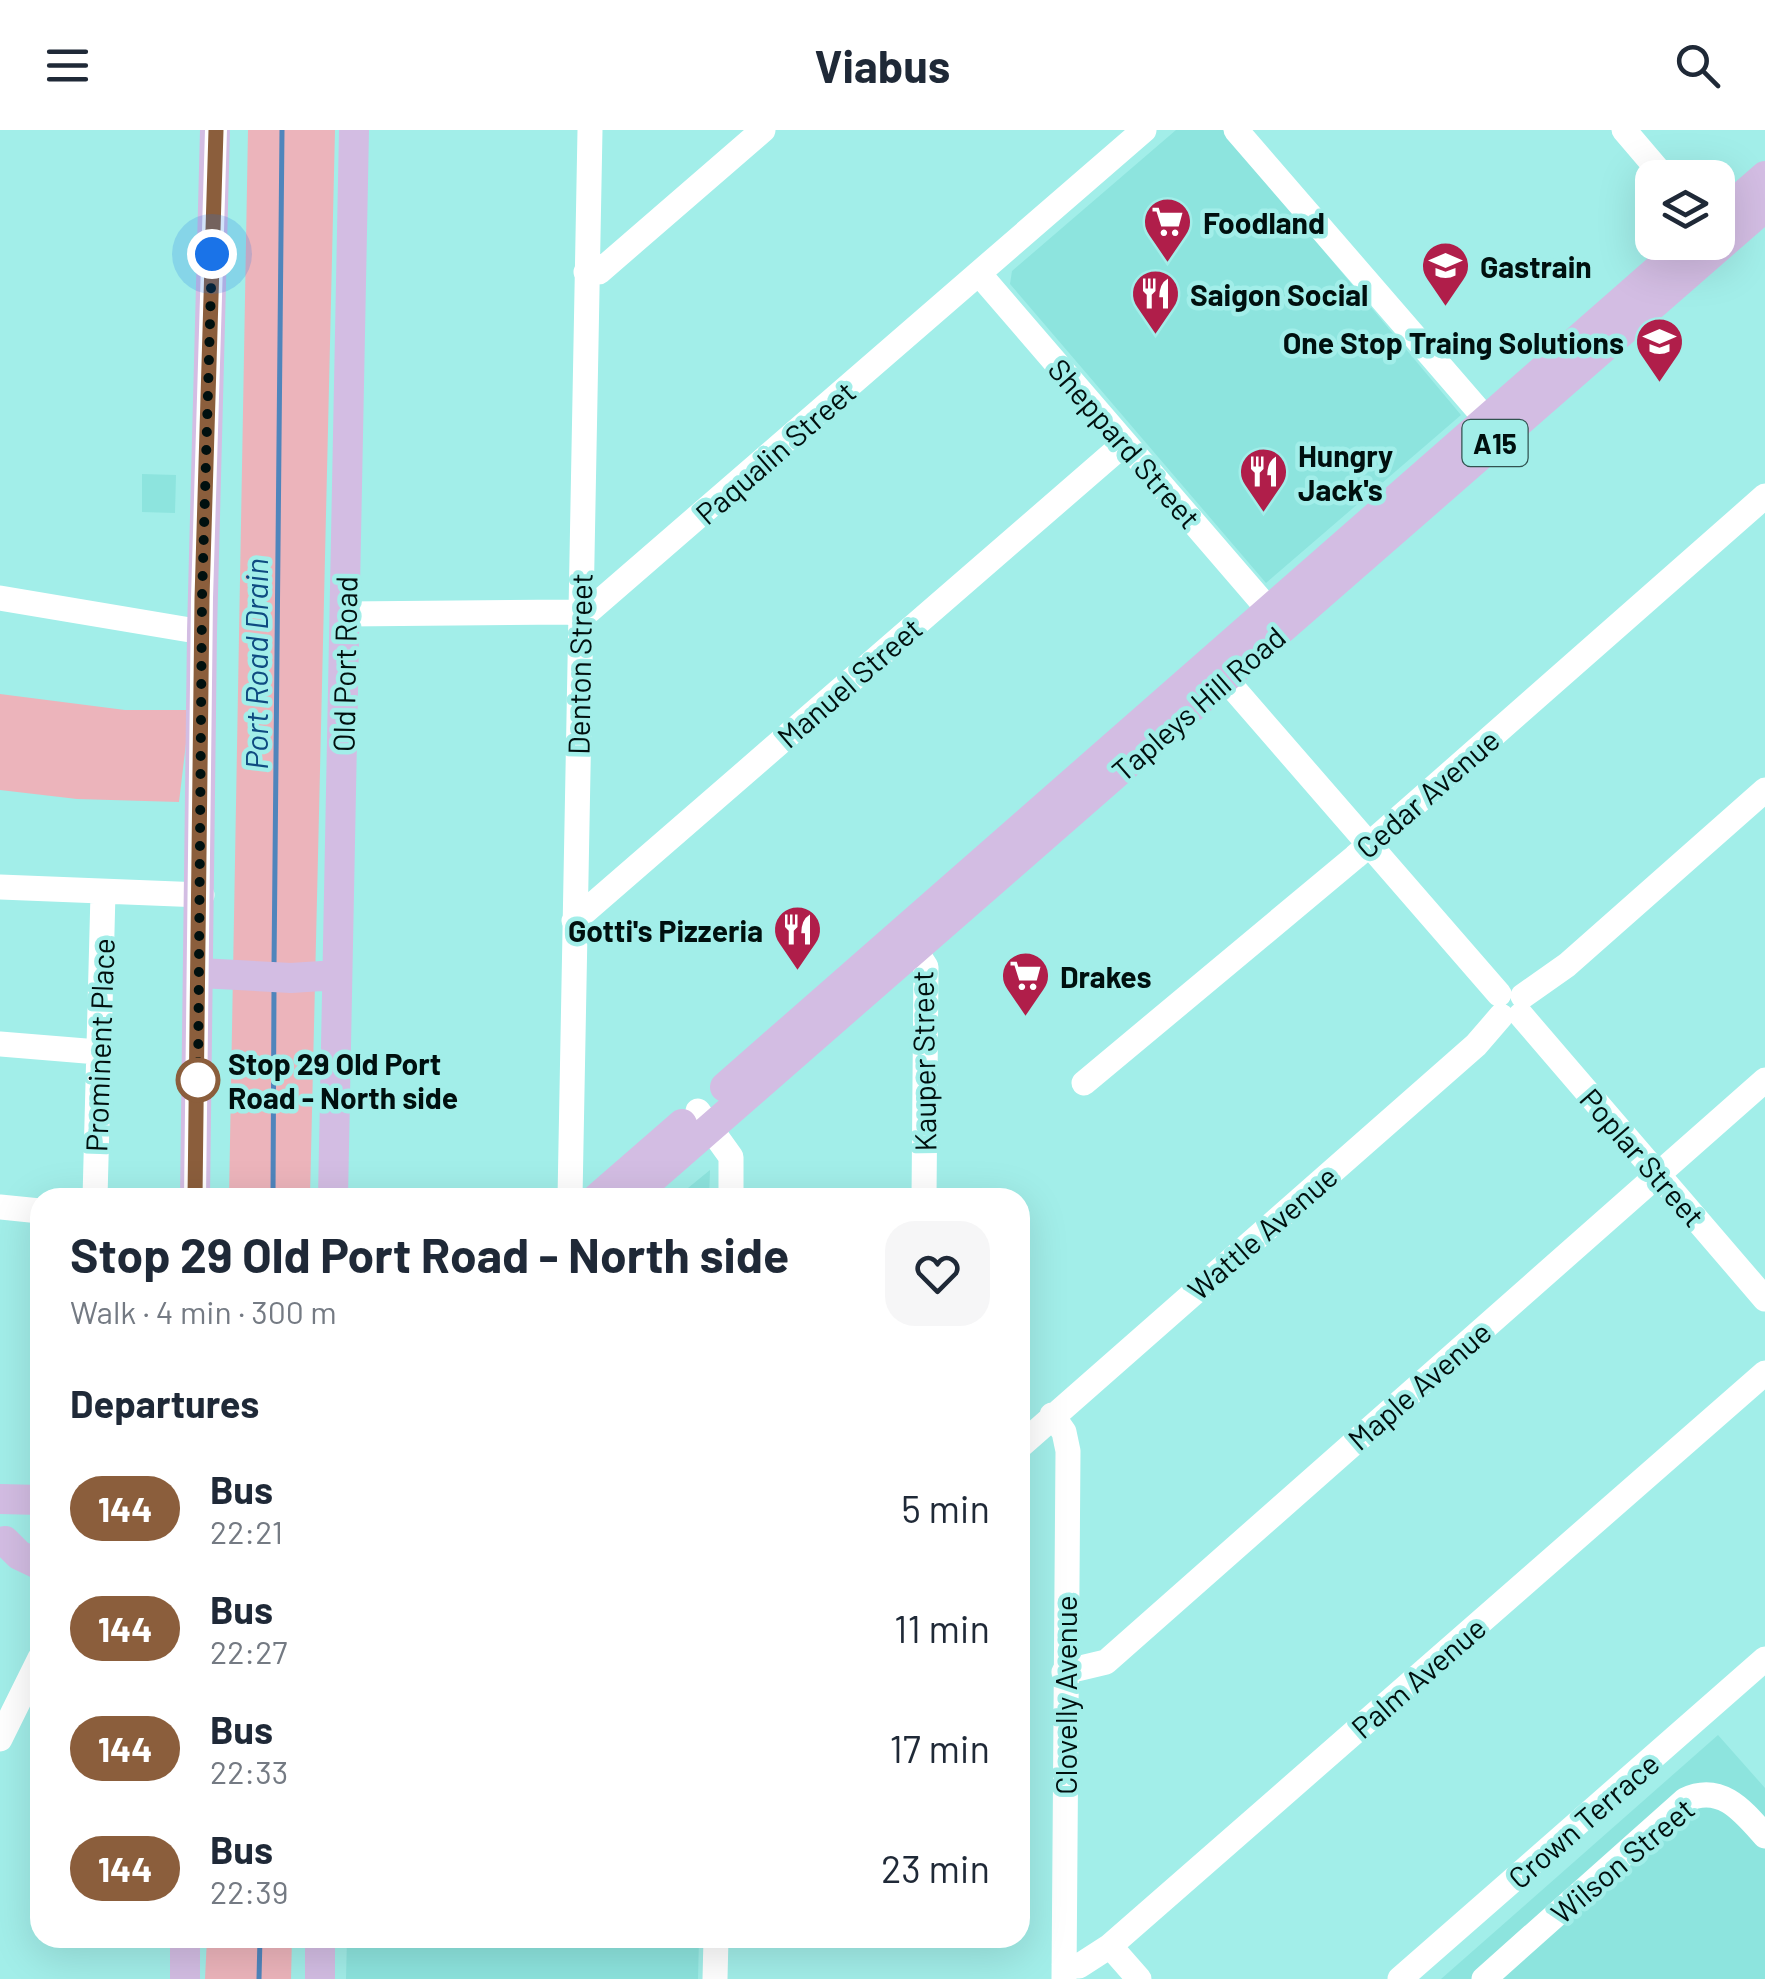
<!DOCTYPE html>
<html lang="en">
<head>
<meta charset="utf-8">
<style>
  body { margin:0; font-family:Barlow,sans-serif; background:#f6f6f7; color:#1f2937; height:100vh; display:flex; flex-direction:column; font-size:38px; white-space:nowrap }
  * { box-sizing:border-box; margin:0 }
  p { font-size:32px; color:#747a83 }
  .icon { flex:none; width:55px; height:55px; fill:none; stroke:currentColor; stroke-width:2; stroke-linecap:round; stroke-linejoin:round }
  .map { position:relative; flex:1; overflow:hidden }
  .panel { position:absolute; left:30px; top:1058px; width:1000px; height:760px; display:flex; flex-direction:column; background:#fff; border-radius:30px; box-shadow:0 10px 40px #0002 }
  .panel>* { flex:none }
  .badge { padding:0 20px; border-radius:32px; font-size:35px; line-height:65px }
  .buttons { position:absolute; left:1635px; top:30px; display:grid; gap:20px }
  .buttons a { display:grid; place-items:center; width:100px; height:100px; border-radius:20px; background:#fff; box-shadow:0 10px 40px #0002; font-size:50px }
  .you { position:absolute; width:50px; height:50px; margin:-25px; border:8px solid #fff; border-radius:50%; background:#1a73e8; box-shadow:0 0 0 15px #1a73e833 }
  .map>.badge { position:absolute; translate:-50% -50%; box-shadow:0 0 0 5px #fff }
  h2 { padding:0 40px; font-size:38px; line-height:90px }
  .round { display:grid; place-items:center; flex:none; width:105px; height:105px; border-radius:30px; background:#f6f6f7 }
  .summary { display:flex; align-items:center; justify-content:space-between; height:170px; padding:0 40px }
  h1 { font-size:48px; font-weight:700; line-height:75px }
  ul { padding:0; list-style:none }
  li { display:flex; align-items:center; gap:30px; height:120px; padding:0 40px }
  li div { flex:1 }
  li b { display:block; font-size:38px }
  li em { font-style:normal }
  li .badge { min-width:110px; font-weight:700; text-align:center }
  header { display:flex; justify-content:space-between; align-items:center; height:130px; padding:0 40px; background:#fff; font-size:45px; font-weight:700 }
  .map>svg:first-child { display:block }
</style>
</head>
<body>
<header><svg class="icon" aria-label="menu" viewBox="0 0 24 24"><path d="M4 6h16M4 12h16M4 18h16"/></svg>Viabus<svg class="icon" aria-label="search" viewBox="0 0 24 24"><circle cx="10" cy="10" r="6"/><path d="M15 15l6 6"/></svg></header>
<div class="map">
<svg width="1765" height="1849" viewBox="0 0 1765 1849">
  <rect width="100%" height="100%" fill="#a2eee9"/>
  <path fill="#8de4de" d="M 1176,0 L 1223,0 L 1461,285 L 1266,453 L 1010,154 L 1012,141 Z
    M 142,344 L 176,345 L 175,383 L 142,382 Z
    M 710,1040 L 709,1067 L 677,1067 Z
    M 1718,1605 L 1765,1658 L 1765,1849 L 1441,1849 Z
    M 347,1808 L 699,1808 L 698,1849 L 346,1849 Z"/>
  <path fill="#ecb4bb" d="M 248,0 L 335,0 L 310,1067 L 229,1068 Z
    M 0,564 L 125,580 L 190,580 L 179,672 L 77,669 L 0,660 Z
    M 207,1808 L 292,1808 L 291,1849 L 205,1849 Z"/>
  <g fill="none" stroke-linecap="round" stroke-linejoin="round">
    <path stroke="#4f85bc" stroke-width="5" d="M 274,837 L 282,0
      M 273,1068 L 274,858
      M 259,1849 L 260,1808"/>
    <path stroke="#fff" stroke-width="25" d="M 1236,0 L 1498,303
      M 1624,0 L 1665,48
      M 586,142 L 599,142 L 763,0
      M 981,146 L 1269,480
      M 0,468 L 202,502
      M 346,484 L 569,482 L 580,486 L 590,480 L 1144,0
      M 1214,536 L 1499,864
      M 0,757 L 202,765
      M 574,791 L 1125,313
      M 905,804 L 926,837 L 924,1068
      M 1523,866 L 1567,835 L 1765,660
      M 1521,885 L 1765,1169
      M 0,914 L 98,922
      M 1084,953 L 1355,727 L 1765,366
      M 698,981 L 731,1027 L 731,1068
      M 95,1068 L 103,763
      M 570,1068 L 590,0
      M 0,1077 L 40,1081
      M 1052,1285 L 1064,1302 L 1068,1321 L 1064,1849
      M 1020,1316 L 1476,915 L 1501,886
      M 1064,1542 L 1106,1532 L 1765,950
      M 0,1609 L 40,1528
      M 1110,1816 L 1139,1849
      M 1064,1835 L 1079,1836 L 1110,1816 L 1765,1243
      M 715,1849 L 716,1808
      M 1400,1849 L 1765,1529
      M 1484,1849 L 1685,1670 C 1721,1653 1743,1681 1765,1706"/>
    <path stroke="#d3bde3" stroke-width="30" d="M 1718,87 L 1765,46
      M 200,843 L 291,848 L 337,845
      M 725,957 L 1689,112
      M 195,1068 L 202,502 L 215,0
      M 333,1068 L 354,0
      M 597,1068 L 682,994
      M 630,1068 L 1765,77
      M 0,1369 L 40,1370
      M 5,1411 L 19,1425 L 40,1435
      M 185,1849 L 185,1808
      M 320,1849 L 320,1808"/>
  </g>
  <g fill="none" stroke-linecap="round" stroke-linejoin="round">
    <defs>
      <path id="line" d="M 195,1068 L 202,468 L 216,0"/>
    </defs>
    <use href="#line" stroke="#fff" stroke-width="22"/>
    <use href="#line" stroke="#8b5e3c" stroke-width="15"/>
    <path stroke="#00100f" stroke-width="10" stroke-dasharray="0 18" d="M 198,950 L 202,468 L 212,124"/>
  </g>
  <defs>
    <symbol id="supermarket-pin" viewBox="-11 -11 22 30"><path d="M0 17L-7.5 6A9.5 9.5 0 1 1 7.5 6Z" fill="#b01e4a" stroke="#a2eee9"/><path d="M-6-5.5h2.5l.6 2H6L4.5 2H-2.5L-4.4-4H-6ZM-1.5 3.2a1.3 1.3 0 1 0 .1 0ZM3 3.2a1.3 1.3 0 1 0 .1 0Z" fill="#fff"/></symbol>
    <symbol id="university-pin" viewBox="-11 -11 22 30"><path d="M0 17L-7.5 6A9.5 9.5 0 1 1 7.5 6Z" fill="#b01e4a" stroke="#a2eee9"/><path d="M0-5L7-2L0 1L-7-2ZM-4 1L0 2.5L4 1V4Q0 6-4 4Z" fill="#fff"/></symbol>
    <symbol id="restaurant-pin" viewBox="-11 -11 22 30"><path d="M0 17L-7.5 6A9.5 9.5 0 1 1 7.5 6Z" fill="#b01e4a" stroke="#a2eee9"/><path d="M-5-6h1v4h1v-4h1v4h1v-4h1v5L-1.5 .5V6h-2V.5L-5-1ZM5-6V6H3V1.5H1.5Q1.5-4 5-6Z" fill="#fff"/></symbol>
  </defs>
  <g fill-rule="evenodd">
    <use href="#supermarket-pin" x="1140" y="64" width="55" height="75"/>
    <use href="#university-pin" x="1418" y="108" width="55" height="75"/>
    <use href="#restaurant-pin" x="1128" y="136" width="55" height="75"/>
    <use href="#university-pin" x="1632" y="184" width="55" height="75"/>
    <use href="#restaurant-pin" x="1236" y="314" width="55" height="75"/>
    <use href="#restaurant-pin" x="770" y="772" width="55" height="75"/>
    <use href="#supermarket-pin" x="998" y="818" width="55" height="75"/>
  </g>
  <circle fill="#fff" stroke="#8b5e3c" stroke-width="5" cx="198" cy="950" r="20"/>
  <g text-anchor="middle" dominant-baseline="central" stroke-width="9" stroke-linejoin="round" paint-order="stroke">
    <rect fill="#a2eee9" stroke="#315350" stroke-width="2.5" x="1462.5" y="290" width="65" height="46" rx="8"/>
    <g font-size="28" font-weight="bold" fill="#00100f">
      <text x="1495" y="313">A15</text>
    </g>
    <g font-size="30" font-weight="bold" fill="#00100f" stroke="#a2eee9" text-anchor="start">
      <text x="1203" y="92">Foodland</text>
      <text x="1480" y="136">Gastrain</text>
      <text x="1190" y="164">Saigon Social</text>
      <text x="1624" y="212" text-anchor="end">One Stop Traing Solutions</text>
      <text x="1298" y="325">Hungry<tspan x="1298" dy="34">Jack's</tspan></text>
      <text x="763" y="800" text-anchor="end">Gotti's Pizzeria</text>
      <text x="1060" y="846">Drakes</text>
    </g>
    <g font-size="30" fill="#00100f" stroke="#a2eee9">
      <text transform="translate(1125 313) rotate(49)">Sheppard Street</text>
      <text transform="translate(775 322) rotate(-41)">Paqualin Street</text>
      <text transform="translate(344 534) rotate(-89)">Old Port Road</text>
      <text transform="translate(579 534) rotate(-89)">Denton Street</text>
      <text transform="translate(849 552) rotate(-41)">Manuel Street</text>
      <text transform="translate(1198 573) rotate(-41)">Tapleys Hill Road</text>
      <text transform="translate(1427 663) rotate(-41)">Cedar Avenue</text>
      <text transform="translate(99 915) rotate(-88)">Prominent Place</text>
      <text transform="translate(923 931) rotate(-91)">Kauper Street</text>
      <text transform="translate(1643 1027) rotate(49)">Poplar Street</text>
      <text transform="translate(1262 1102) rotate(-41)">Wattle Avenue</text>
      <text transform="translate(1419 1255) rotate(-41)">Maple Avenue</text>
      <text transform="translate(1418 1547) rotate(-41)">Palm Avenue</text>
      <text transform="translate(1065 1565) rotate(-90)">Clovelly Avenue</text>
      <text transform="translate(1583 1690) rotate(-41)">Crown Terrace</text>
      <text transform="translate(1622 1730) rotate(-40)">Wilson Street</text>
    </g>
    <g font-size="30" font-weight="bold" fill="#00100f" stroke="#a2eee9" text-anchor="start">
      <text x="228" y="933">Stop 29 Old Port<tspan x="228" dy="34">Road - North side</tspan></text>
    </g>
    <g font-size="32" font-style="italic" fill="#0f4b81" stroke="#a2eee9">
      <text transform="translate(255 534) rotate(-90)">Port Road Drain</text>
    </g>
  </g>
</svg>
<div class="buttons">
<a><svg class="icon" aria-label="layers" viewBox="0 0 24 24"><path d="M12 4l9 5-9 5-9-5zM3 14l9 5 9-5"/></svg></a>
</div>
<div class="you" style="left:212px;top:124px"></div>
<section class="panel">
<div class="summary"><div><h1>Stop 29 Old Port Road - North side</h1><p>Walk · 4 min · 300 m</p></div><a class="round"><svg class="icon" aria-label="heart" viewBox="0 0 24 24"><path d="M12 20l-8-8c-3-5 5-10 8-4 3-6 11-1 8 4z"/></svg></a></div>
<h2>Departures</h2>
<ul>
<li><span class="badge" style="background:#8b5e3c;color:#fff">144</span><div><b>Bus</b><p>22:21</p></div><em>5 min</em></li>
<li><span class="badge" style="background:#8b5e3c;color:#fff">144</span><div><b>Bus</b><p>22:27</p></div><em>11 min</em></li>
<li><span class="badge" style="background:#8b5e3c;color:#fff">144</span><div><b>Bus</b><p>22:33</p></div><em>17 min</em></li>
<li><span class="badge" style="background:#8b5e3c;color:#fff">144</span><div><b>Bus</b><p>22:39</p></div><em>23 min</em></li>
</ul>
</section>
</div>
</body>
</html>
